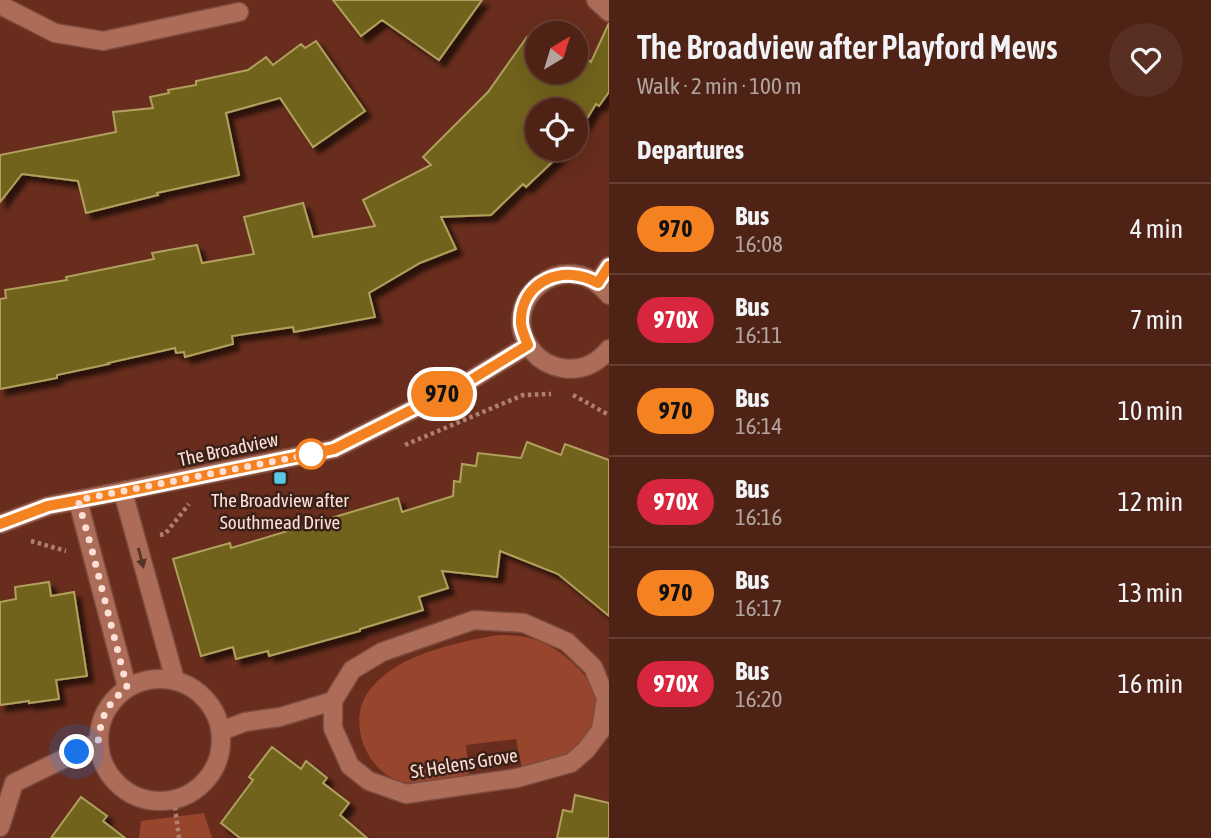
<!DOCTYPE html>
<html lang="en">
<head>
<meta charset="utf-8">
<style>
  body { margin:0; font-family:"Asap Condensed",sans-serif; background:#582f22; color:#f1f3f6; height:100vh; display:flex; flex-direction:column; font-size:26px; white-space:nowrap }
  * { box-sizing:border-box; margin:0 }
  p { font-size:23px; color:#b3a4a0 }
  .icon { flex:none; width:38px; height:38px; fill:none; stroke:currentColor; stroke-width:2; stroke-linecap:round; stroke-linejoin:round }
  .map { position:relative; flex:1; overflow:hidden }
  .panel { display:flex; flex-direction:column; background:#4e2215; width:602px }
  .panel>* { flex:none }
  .badge { padding:0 14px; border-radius:23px; font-size:24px; line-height:46px }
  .needle { width:46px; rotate:38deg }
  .controls { position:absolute; left:525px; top:21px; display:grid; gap:14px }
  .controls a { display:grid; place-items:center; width:63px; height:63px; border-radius:50%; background:#4e2215; box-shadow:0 7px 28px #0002,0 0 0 2px #653f34; font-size:35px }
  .you { position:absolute; width:35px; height:35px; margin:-18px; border:5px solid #fff; border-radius:50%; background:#1a73e8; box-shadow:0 0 0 10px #1a73e833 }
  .map>.badge { position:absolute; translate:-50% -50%; box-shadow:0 0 0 4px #fff }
  h2 { padding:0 28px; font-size:26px; line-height:63px }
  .round { display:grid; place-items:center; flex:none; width:74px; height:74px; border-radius:37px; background:#582f22 }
  .summary { display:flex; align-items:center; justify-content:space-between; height:119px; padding:0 28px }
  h1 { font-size:33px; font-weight:600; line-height:52px }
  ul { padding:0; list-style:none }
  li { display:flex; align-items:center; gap:21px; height:91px; padding:0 28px; border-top:2px solid #653f34 }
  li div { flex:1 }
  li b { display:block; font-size:26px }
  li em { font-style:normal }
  li .badge { min-width:77px; font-weight:700; text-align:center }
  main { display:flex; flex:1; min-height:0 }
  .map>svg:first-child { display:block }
</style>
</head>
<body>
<main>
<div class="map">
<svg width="609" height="838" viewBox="0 0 609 838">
  <defs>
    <filter id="shadow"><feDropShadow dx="6" dy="6" stdDeviation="2" flood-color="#0009"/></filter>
  </defs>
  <rect width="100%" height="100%" fill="#682d1c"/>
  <path fill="#97452d" d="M 499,635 C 513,635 528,636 542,642 C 561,650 588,673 596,694 C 604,716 589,743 569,754 C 560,759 552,759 543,761 C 536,763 530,766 522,768 L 516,739 L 466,745 L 469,774 C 447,779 423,788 400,781 C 368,772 349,727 365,697 C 370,688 379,679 387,673 C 413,652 466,640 499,635 Z
    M 204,813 L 212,838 L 139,838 L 141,821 Z"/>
  <path fill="#72641e" stroke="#afa05d" stroke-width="2" filter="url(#shadow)" d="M 333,0 L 482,0 L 439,60 L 382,20 L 361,36 Z
    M 609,23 L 609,92 L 599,106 L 596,104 L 576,137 L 576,110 L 537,110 L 537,149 L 566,149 L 526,187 L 523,184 L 491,215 L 441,217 L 456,249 L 420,263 L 369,293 L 375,317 L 294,332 L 293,327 L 232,336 L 233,344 L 185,357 L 184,352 L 176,353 L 175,348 L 108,363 L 109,364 L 57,375 L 57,378 L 0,389 L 0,299 L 6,298 L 5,290 L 67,280 L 66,277 L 154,259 L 152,253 L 197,245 L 202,263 L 254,254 L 244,217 L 303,203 L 313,237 L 375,226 L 363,200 L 431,165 L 423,157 L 488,92 L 527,37 L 537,45 L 537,72 L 569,72 L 576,77 L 576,51 L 591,62 Z
    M 316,41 L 365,111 L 313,147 L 280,98 L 226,113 L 239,175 L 157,193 L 158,195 L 86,213 L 78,181 L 22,174 L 0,202 L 0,155 L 116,132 L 113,112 L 153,108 L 150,97 L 169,93 L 168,90 L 196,85 L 196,81 L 248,70 L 266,57 L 273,65 L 301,44 L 305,48 Z
    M 527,442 L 561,455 L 565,444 L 609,460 L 609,616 L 558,574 L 500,551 L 497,577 L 442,571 L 448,588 L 419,597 L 423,610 L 360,629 L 360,631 L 269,656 L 268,651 L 236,659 L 233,647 L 201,656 L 173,559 L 230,543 L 231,548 L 398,498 L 402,512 L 453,496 L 454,481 L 460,482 L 462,464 L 476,466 L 478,453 L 521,458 Z
    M 49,582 L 51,596 L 74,592 L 87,676 L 56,680 L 59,699 L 29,703 L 29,701 L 0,705 L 0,602 L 16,599 L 15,587 Z
    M 272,747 L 301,769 L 306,761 L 327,778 L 323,783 L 349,803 L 340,815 L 367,838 L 240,838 L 221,823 L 253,780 L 249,777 Z
    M 575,795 L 609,803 L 609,838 L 557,838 L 563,810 L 572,812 Z
    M 81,797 L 107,816 L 103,821 L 125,838 L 51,838 Z"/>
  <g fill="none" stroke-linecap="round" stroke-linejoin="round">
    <defs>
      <path id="minor" d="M 596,0 L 609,12
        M 0,5 L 55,33 L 103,41 L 239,12
        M 123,492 L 175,680
        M 78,501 L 127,687
        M 474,620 L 524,623 L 567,642 L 593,667 L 606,698 L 601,730 L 586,750 L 571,763 L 517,778 L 406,794 L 369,781 L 350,766 L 333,728 L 333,701 L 352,670 L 382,652 Z
        M99 740a61 61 0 1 1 122 0a61 61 0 1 1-122 0Z
        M 221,731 L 245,722 L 280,717 L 333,701
        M 0,827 L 14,783 L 98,742"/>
      <path id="tertiary" d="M 598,283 L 609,266
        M 609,295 C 566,241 491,303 534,353 C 541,361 551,366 562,368 C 581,371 597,364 609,349
        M 0,524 L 48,506 L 334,449 L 469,381 L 528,345"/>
    </defs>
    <use href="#minor" stroke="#7c4b3d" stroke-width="21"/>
    <use href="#tertiary" stroke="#7c4b3d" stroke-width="21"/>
    <path stroke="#ae8073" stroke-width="4.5" stroke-dasharray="3.5 3.5" stroke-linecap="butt" d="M 573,395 L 609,415
      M 405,445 L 523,395 L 551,394
      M 160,535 L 165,534 L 189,504
      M 31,541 L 66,551
      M 174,800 L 179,838"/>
    <use href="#minor" stroke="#ad6c58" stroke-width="18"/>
    <use href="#tertiary" stroke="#ad6c58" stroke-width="18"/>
  </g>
  <defs><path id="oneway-solid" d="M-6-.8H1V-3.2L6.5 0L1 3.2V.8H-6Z" transform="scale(1.75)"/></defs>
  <use fill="#583328" href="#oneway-solid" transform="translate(141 558) rotate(75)"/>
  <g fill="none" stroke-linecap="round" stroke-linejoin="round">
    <defs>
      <path id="line" d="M 0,524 L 48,506 L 123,492 L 334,449 L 469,381 L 528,345 C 525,338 522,331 521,324 C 519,281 564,263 598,283 L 609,266"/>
    </defs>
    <use href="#line" stroke="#fff" stroke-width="16"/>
    <use href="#line" stroke="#f58220" stroke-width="10"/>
    <path stroke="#fddfd6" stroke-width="7" stroke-dasharray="0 12.6" d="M 77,752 L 98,742 C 102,714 106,706 127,687 L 92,550 L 78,500 L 311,454"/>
  </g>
  <circle fill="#fff" stroke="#f58220" stroke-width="3.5" cx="311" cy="454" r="14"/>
  <rect fill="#59c8e5" stroke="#3b2018" stroke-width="2.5" x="273" y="471" width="14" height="14" rx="3.5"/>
  <g text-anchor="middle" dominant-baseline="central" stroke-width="5" stroke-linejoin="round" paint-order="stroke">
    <g font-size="19" fill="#fddfd6" stroke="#3b2018">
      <text transform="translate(228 449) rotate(-12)">The Broadview</text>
      <text transform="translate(464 763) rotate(-9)">St Helens Grove</text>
    </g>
    <g font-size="19" fill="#fddfd6" stroke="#3b2018">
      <text x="280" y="500">The Broadview after<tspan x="280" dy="22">Southmead Drive</tspan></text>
    </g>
  </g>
</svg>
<div class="controls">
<a><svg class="needle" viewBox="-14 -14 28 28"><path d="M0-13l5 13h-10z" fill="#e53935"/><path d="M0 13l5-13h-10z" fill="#b3a4a0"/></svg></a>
<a><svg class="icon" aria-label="locate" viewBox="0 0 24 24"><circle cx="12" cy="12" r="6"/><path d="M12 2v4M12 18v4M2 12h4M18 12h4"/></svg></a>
</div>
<div class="you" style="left:77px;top:752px"></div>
<b class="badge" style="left:442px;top:394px;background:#f58220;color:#111">970</b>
</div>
<section class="panel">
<div class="summary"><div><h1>The Broadview after Playford Mews</h1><p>Walk · 2 min · 100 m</p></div><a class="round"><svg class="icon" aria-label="heart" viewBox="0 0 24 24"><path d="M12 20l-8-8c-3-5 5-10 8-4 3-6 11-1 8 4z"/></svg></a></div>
<h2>Departures</h2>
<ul>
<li><span class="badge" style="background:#f58220;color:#111">970</span><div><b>Bus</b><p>16:08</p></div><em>4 min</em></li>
<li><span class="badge" style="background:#d7263d;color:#fff">970X</span><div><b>Bus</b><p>16:11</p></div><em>7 min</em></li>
<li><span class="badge" style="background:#f58220;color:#111">970</span><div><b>Bus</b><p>16:14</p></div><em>10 min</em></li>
<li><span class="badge" style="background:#d7263d;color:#fff">970X</span><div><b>Bus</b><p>16:16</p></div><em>12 min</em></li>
<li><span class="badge" style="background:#f58220;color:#111">970</span><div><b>Bus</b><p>16:17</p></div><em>13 min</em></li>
<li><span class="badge" style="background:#d7263d;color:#fff">970X</span><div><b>Bus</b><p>16:20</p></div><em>16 min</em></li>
</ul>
</section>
</main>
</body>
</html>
